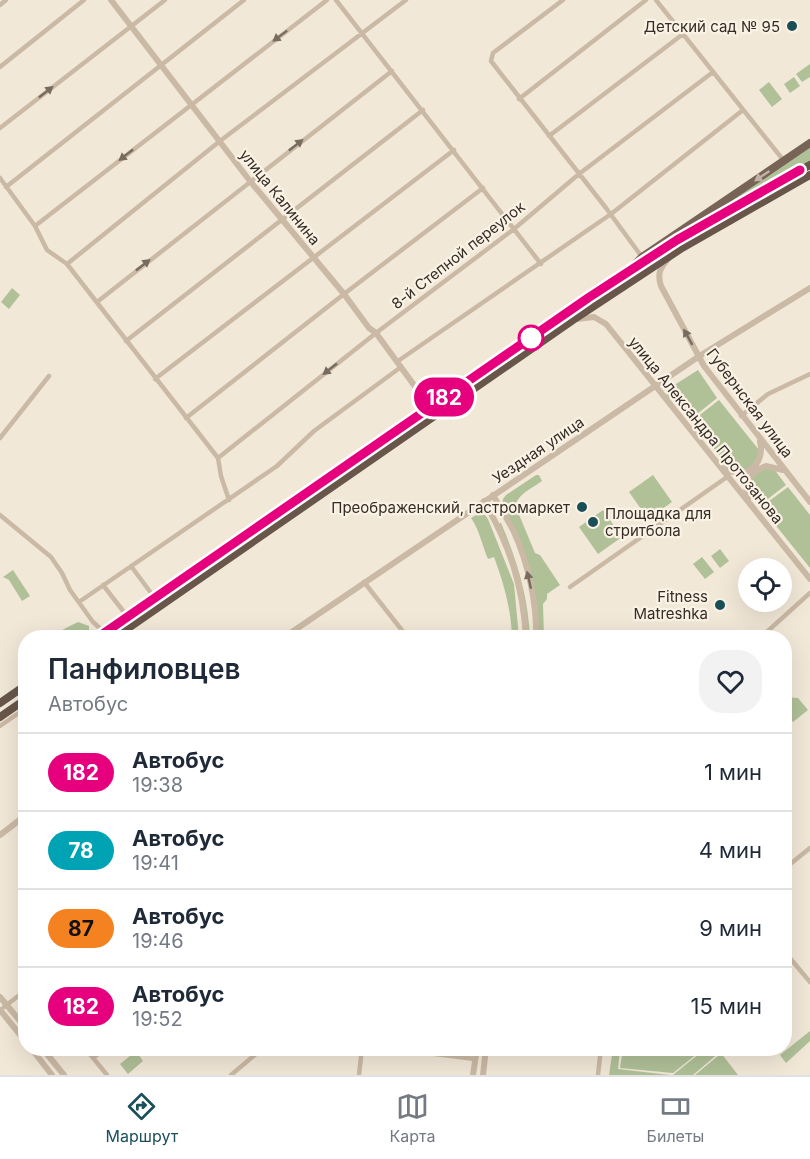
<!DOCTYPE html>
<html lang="ru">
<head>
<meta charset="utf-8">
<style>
  body { margin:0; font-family:Inter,sans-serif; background:#f2f2f3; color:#1f2937; height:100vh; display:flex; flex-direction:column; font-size:22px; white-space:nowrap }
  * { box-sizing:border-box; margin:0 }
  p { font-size:20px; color:#747a83 }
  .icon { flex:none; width:33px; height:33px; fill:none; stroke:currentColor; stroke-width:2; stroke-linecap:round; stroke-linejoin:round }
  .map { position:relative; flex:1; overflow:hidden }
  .drawer { position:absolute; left:18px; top:630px; width:774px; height:426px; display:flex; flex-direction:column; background:#fff; border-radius:24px; box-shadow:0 6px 24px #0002 }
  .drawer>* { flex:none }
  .badge { padding:0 12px; border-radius:20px; font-size:21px; line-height:39px }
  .buttons { position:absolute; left:738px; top:558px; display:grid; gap:12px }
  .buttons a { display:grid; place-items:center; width:54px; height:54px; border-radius:50%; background:#fff; box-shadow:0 6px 24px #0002; font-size:30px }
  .map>.badge { position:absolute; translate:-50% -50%; box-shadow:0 0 0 3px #fff }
  .round { display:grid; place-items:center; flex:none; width:63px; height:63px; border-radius:24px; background:#f2f2f3 }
  .summary { display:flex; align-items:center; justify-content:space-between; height:102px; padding:0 30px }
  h1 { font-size:28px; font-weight:600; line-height:45px }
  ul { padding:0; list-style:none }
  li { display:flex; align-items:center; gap:18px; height:78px; padding:0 30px; border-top:2px solid #e0e1e3 }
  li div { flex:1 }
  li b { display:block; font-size:22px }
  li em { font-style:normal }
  li .badge { min-width:66px; font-weight:700; text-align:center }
  .tab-bar { display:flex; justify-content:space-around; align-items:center; height:84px; border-top:2px solid #e0e1e3; background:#fff; font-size:16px; color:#747a83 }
  .tab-bar a { display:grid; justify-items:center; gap:3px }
  .tab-bar .selected { color:#1a4f58 }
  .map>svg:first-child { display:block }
</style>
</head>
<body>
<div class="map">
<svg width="810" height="1075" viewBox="0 0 810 1075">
  <rect width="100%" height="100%" fill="#f2e8d8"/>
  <path fill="#b0c198" d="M 810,64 L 810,77 L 802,82 L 796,74 Z
    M 794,77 L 800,86 L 790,93 L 784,84 Z
    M 769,82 L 782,99 L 772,107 L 759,90 Z
    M 810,146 L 810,161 L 669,241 Z
    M 12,288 L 20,295 L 9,309 L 1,302 Z
    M 698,370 L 717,398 L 691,419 L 674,398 L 668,398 L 666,394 L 668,389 Z
    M 719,400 L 759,450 L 759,454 L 750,469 L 732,471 L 692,421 Z
    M 765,469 L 774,469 L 786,485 L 760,505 L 747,490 L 752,476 Z
    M 536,475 L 539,475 L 542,481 C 530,490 522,491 515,505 L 535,553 L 540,555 L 560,585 L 547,594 L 547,599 L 543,604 L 544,637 L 539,637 L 530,579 L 502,505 L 503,499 L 506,495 Z
    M 653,475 L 672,502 L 648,519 L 629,492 Z
    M 788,487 L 810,515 L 810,568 L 761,507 Z
    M 603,510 L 622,537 L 598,554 L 579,527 Z
    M 479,513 L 485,515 L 488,519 L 514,584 L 519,637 L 512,637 C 511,609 504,584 494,557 L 488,559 C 482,545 479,529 471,518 Z
    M 499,523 L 501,523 C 517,560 528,596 530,637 L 528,637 L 522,587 L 513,556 Z
    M 720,549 L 729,561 L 720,568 L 711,556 Z
    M 702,557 L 714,572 L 705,579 L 693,564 Z
    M 13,570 L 30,596 L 22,601 L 9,580 L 3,577 Z
    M 78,622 L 89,626 L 89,630 L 79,637 L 50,637 C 58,631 69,627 78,622 Z
    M 784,697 L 798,698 L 808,710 L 793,722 L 785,712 Z
    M 810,1031 L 810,1041 L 786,1063 L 780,1055 Z
    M 613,1048 L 620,1049 L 618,1069 L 670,1075 L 609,1075 Z
    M 658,1048 L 703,1049 L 673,1073 L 620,1068 L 623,1049 Z
    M 705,1049 L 719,1049 L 721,1051 L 693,1075 L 673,1075 Z
    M 136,1051 L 143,1061 L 128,1074 L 120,1064 Z
    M 721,1053 L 738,1075 L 695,1075 L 718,1056 Z"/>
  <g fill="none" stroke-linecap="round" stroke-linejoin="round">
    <path stroke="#cab9a4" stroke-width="4.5" d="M 336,0 L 541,264
      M 563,0 L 493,53 L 491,61 L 606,208 L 642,257
      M 656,0 L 784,161
      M 0,5 L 6,0
      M 0,67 L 84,0
      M 519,99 L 646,0
      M 0,128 L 165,0
      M 549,136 L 683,34
      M 0,178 L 35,226 L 47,250 L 67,264 L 218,458 L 221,476 L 229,500
      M 6,187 L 244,0
      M 35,226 L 327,0
      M 67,264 L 220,141 L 406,0
      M 97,302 L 392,71
      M 126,341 L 423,110
      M 398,361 L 611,214 L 743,110
      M 155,379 L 454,150
      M 741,416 L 768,394 L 810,374
      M 186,418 L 344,294 L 483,188
      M 0,438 L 49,376
      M 218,458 L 376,333 L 514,229 L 579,174 L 713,72
      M 0,515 L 51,557 L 62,573 L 70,590 L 93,622 L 104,632
      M 131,566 L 154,597
      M 364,582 L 408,638
      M 103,585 L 127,616
      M 570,587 L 727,477
      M 79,602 L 277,466 L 314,431 L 401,367
      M 760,638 L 810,593
      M 0,726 L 26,708
      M 784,869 L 810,848
      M 784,951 L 810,982
      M 4,1007 L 26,990
      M 85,1048 L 107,1075
      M 387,1048 L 475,1059
      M 93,1058 L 106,1048
      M 231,1075 L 263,1048
      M 359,1075 L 362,1048
      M 598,1075 L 601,1048"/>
    <path stroke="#cab9a4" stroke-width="6" d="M 111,0 L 250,181 L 344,294 L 369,328 L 376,333 L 430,407
      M 668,259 C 660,268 657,274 661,286 L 704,366 L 810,502
      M 577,319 L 594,317 L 606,324 L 810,579
      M 721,467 C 743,481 766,467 760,441
      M 493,495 C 500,508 508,520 514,532 C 528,563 537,603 536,638
      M 748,499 C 743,483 750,472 766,466 L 783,470
      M 484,501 C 510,546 523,586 526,638
      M 283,638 L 698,357 L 810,288
      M 0,835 L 26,815
      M 0,997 L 26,1028
      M 0,1010 L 26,1042
      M 31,1048 L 52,1075
      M 42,1048 L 64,1075
      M 473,1075 L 477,1048
      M 483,1075 L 486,1048"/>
    <path stroke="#786456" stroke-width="8" d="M 632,267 L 642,257 L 810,143"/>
    <path stroke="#68564a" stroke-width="8" d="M 97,638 L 588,298 L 677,240 L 810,165
      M 114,638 L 573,320 L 682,248 L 810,175
      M 0,703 L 26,685
      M 0,717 L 26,699"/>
  </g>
  <defs><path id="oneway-solid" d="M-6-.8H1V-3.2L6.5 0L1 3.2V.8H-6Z" transform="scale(1.5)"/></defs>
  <g fill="#786b5f">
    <use href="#oneway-solid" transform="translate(280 36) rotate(143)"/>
    <use href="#oneway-solid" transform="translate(46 92) rotate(-38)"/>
    <use href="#oneway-solid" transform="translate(296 145) rotate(-38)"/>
    <use href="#oneway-solid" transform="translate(126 155) rotate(142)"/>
    <use href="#oneway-solid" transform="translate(143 265) rotate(-38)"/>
    <use href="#oneway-solid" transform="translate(688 337) rotate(-119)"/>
    <use href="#oneway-solid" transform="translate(330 369) rotate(142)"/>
    <use href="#oneway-solid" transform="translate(529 580) rotate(-103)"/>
  </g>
  <use fill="#c0b2a5" href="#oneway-solid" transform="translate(762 176) rotate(146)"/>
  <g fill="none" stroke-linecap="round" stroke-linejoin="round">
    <defs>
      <path id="line" d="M 97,638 L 588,298 L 677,240 L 800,170"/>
    </defs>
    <use href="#line" stroke="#fff" stroke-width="14"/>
    <use href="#line" stroke="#e6007e" stroke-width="9"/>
  </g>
  <g fill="#1a4f58" stroke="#faf2e5" stroke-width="2">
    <circle cx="792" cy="26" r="6"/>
    <circle cx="582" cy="507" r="6"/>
    <circle cx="593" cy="522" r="6"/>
    <circle cx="720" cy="605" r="6"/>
  </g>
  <circle fill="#fff" stroke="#e6007e" stroke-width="3" cx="531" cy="338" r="12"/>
  <g text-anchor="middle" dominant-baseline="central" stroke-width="4.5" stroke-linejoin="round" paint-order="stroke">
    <g font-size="15" fill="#352c26" stroke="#faf2e5" text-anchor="end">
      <text x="780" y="26">Детский сад № 95</text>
      <text x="570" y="507">Преображенский, гастромаркет</text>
      <text x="605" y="513" text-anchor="start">Площадка для<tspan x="605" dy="17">стритбола</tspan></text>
      <text x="708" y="596">Fitness<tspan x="708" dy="17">Matreshka</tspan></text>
    </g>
    <g font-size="15" fill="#352c26" stroke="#faf2e5">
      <text transform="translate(280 197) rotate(51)">улица Калинина</text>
      <text transform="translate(458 255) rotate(-38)">8-й Степной переулок</text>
      <text transform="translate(750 403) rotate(53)">Губернская улица</text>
      <text transform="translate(706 430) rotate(51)">улица Александра Протозанова</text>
      <text transform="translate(538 450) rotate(-34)">Уездная улица</text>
    </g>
  </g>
</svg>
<div class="buttons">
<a><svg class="icon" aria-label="locate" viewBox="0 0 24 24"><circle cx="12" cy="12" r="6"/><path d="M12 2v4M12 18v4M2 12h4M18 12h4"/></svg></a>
</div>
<b class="badge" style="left:444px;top:397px;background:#e6007e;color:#fff">182</b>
<section class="drawer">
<div class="summary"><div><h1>Панфиловцев</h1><p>Автобус</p></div><a class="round"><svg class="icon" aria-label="heart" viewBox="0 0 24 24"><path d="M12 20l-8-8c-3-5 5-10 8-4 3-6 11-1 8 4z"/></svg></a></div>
<ul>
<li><span class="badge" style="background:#e6007e;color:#fff">182</span><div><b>Автобус</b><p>19:38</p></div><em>1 мин</em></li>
<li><span class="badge" style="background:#00a3b4;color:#fff">78</span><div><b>Автобус</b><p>19:41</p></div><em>4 мин</em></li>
<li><span class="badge" style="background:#f58220;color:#111">87</span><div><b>Автобус</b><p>19:46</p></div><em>9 мин</em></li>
<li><span class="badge" style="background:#e6007e;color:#fff">182</span><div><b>Автобус</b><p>19:52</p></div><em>15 мин</em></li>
</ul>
</section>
</div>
<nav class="tab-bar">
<a class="selected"><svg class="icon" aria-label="directions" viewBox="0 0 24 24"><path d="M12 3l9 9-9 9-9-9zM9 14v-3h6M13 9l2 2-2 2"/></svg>Маршрут</a>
<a><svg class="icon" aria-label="map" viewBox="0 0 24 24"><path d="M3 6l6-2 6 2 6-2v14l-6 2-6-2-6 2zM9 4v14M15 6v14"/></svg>Карта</a>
<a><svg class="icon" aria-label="tickets" viewBox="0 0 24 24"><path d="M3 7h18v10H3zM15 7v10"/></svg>Билеты</a>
</nav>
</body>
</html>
